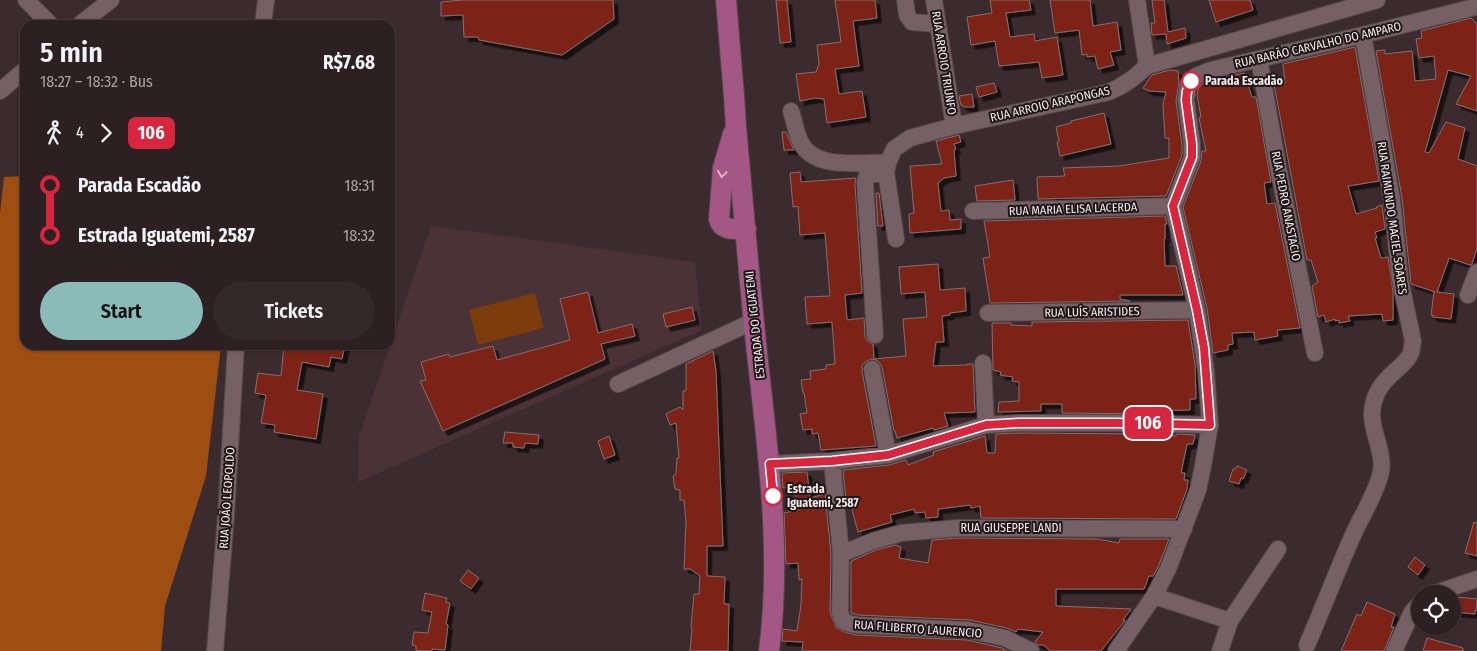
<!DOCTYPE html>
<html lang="en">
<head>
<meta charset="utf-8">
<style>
  body { margin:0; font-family:"Fira Sans Condensed",sans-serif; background:#35282a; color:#f1f3f6; height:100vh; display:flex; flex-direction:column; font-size:19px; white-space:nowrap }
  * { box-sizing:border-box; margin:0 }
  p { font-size:16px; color:#a7a3a5 }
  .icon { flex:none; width:28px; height:28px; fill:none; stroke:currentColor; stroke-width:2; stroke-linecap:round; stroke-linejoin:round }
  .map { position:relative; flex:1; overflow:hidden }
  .details { position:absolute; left:20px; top:20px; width:375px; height:330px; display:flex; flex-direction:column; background:#2d2022; border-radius:15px; box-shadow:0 1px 4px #0004,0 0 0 1px #483e40 }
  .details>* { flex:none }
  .badge { padding:0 10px; border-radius:8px; font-size:18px; line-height:32px }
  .tools { position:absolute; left:1411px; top:585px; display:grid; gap:10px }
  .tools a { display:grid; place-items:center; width:50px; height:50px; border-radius:50%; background:#2d2022; box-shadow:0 1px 4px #0004,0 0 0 1px #483e40; font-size:25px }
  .map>.badge { position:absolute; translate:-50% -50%; box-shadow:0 0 0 2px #fff }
  .legs { display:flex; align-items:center; gap:8px; height:55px; padding:0 20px; font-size:16px }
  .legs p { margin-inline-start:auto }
  .head { display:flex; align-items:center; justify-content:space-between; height:85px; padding:0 20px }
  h1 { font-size:28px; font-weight:600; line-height:38px }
  .cta { display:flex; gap:10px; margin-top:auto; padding:10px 20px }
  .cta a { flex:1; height:58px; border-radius:30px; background:#8bbbb9; color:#111; font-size:20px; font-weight:600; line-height:58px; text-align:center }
  .cta a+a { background:#35282a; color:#f1f3f6 }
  ul { padding:0 20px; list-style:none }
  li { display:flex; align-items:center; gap:18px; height:50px; font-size:19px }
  li i { display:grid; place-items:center; width:8px; height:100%; margin:0 6px; background:currentColor }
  li i::after { content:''; width:12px; height:12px; margin:-6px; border:4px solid; border-radius:50%; background:#2d2022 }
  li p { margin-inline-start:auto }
  li:first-child i { background:linear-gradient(#0000 50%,currentColor 0) }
  li:last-child i { background:linear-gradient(currentColor 50%,#0000 0) }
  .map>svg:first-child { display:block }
</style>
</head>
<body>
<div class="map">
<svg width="1477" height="651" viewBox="0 0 1477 651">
  <defs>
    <filter id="shadow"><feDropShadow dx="4.5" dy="4.5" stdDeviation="0" flood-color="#0009"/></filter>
  </defs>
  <rect width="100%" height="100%" fill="#3c2b2e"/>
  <path fill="#4a3237" d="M 431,226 L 695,262 L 702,330 L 358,482 L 359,436 Z"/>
  <path fill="#7d3c0c" d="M 535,293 L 544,328 L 478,345 L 469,310 Z"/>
  <path fill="#9f4e12" d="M 25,176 L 25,345 L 133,345 L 133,347 L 221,345 L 206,476 L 165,606 L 161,651 L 0,651 L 0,213 L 4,177 Z"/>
  <path fill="#7b2119" stroke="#83706d" filter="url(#shadow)" d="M 462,0 L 613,0 L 614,19 L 562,55 L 479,40 L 478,37 L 464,37 L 463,15 L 441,16 L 441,2 Z
    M 776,0 L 787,0 L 791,42 L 780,43 Z
    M 835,0 L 875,0 L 877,18 L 853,21 L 859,66 L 835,69 L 839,94 L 862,91 L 866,117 L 827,123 L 824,99 L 815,98 L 800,101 L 796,74 L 816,72 L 819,64 L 817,45 L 841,42 Z
    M 990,0 L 1029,0 L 1031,10 L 1006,13 L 1010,37 L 1034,34 L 1035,41 L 1057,37 L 1063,75 L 1042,78 L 1039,62 L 999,66 L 995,41 L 971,45 L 967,17 L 992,13 Z
    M 1050,0 L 1090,0 L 1093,26 L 1117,22 L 1121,50 L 1110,52 L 1114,65 L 1098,69 L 1095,56 L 1087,57 L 1087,54 L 1082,55 L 1079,30 L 1055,33 Z
    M 1152,0 L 1164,0 L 1168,32 L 1185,28 L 1186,38 L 1167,44 L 1166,34 L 1152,35 L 1151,23 L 1155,23 Z
    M 1209,0 L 1250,0 L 1253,10 L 1216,22 Z
    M 1471,18 L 1477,24 L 1477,111 L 1456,104 L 1471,76 L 1448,70 L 1425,152 L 1429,153 L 1446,122 L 1465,128 L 1458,159 L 1477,166 L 1477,248 L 1472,264 L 1470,265 L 1449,258 L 1437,292 L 1454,294 L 1451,319 L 1433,317 L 1433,315 L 1431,315 L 1434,292 L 1435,292 L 1411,284 L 1402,198 L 1376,51 L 1385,50 L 1385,54 L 1412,51 L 1415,81 L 1436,79 L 1434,56 L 1419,58 L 1416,39 L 1422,38 L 1421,31 Z
    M 1355,47 L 1379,181 L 1348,186 L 1356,214 L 1377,208 L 1376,207 L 1382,205 L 1385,229 L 1375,232 L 1377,238 L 1375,238 L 1381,258 L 1388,257 L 1393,292 L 1393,320 L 1383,321 L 1382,314 L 1348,316 L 1350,321 L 1339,323 L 1339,320 L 1335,321 L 1335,319 L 1326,322 L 1324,315 L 1318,317 L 1312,286 L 1318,282 L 1311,260 L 1307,260 L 1274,84 L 1285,83 L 1283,64 Z
    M 1170,70 L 1178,71 L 1179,82 L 1176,101 L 1182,145 L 1182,155 L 1166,196 L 1038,199 L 1037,177 L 1065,176 L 1063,168 L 1119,166 L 1169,158 L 1169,138 L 1165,138 L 1163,104 L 1166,92 L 1149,91 L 1143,88 L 1152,75 Z
    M 1244,73 L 1252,97 L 1256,97 L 1271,182 L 1264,183 L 1267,204 L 1275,203 L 1300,328 L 1277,330 L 1278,336 L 1255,340 L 1254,332 L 1232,333 L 1233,344 L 1228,345 L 1228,350 L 1213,353 L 1207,308 L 1183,207 L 1201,161 L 1202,151 L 1206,151 L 1199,118 L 1201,117 L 1197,95 L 1198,89 L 1202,84 L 1214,80 Z
    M 994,83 L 997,92 L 979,97 L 976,87 Z
    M 972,94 L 974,107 L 965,107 L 961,105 L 959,96 Z
    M 1104,113 L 1111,144 L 1060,156 L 1057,142 L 1059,141 L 1056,127 L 1071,123 L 1071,121 Z
    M 782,132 L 786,132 L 794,150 L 784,150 Z
    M 959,135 L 961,142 L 954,144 L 956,149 L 954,150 L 956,176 L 944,178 L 938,183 L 941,211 L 949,210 L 950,220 L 961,219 L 961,229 L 910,233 L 909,214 L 914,213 L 910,166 L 942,164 L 936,141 Z
    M 800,172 L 801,182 L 856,178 L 855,184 L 862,293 L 845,295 L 847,320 L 864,318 L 865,336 L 867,341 L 873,344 L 874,359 L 906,356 L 903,319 L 927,317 L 925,292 L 901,294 L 899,267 L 938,264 L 940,290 L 965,288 L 966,311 L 950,313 L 950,315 L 942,316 L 944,342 L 936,342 L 933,366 L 967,365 L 967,364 L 973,364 L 975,412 L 944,413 L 948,426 L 934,430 L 933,428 L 897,438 L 895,431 L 894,431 L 882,367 L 879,362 L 876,360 L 871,359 L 865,362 L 862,366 L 862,371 L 876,446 L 821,450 L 818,433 L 812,434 L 812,429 L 803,430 L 800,414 L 807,413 L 804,393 L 803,393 L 801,380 L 811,379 L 810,371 L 826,369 L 826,365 L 835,364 L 832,322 L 807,324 L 805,297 L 830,296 L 825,233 L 800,235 L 798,206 L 793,207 L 790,173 Z
    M 1013,180 L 1015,200 L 977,201 L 975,186 Z
    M 876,193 L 879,193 L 883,226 L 878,226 Z
    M 1165,216 L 1167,224 L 1165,224 L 1165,239 L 1164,239 L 1165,266 L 1176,266 L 1183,295 L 1120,295 L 1120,299 L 1130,301 L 990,303 L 983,258 L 990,257 L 984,221 Z
    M 588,292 L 598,333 L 632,324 L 635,336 L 601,344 L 605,359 L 443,431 L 420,381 L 426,380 L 421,362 L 449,354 L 450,357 L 493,346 L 497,360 L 570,340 L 560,299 Z
    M 692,307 L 695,320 L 666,327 L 663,314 Z
    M 1188,320 L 1195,365 L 1196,399 L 1190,399 L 1190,410 L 1152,411 L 1150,411 L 1150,414 L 1062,413 L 1062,404 L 1041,404 L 1041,411 L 998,412 L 999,402 L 1019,401 L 1019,382 L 1012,381 L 1013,377 L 1000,375 L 1001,372 L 993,370 L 992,323 L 1011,323 L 1011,325 L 1032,326 L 1032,322 Z
    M 284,345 L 345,345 L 342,359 L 331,357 L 329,367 L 302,362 L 297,390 L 323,394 L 316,439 L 274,432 L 275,425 L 261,423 L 266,395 L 255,393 L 258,373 L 281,376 Z
    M 713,351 L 716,371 L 723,546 L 707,546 L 707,576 L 725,577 L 724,604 L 729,604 L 728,651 L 690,651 L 692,628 L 691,627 L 694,594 L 699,594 L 700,576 L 690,569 L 684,569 L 686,522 L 684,500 L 680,500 L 680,490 L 675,489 L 673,476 L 676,474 L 677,458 L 679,458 L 676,423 L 670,425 L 666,414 L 680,407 L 683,410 L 683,391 L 686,391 L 686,364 Z
    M 505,432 L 539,435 L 538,444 L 525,443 L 524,448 L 513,447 L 513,443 L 503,443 Z
    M 1019,433 L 1147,434 L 1176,436 L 1177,434 L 1195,435 L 1193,444 L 1187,444 L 1181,473 L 1185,473 L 1184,480 L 1188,480 L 1187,489 L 1176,519 L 981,518 L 980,506 L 971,508 L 970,505 L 938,509 L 938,517 L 926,518 L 925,512 L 915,513 L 914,509 L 890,515 L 892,522 L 858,532 L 849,498 L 846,499 L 843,470 L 889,465 L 906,460 L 908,465 L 934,455 L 933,452 L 985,436 L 987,453 L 995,453 L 996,434 Z
    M 609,436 L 615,455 L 604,459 L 598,441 Z
    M 1237,466 L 1247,470 L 1243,479 L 1241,478 L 1239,484 L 1229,481 L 1233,469 L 1235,469 Z
    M 807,472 L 810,498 L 825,494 L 831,554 L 830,612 L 836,628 L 847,633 L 856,635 L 967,640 L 1002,648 L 1007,651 L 802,651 L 803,642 L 782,641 L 783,629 L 797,631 L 801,605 L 802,579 L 799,580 L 798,563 L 786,564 L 784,513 L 798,510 L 794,487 L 783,488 L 782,473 Z
    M 1474,522 L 1477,523 L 1477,556 L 1465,553 Z
    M 958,538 L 1097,539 L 1119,543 L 1120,539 L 1169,539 L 1158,567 L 1153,576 L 1149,576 L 1144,589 L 1056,589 L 1056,606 L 1131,609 L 1123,620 L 1125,620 L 1124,622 L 1101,651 L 1051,651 L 1043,645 L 1038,645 L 1035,642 L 1043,632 L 1018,629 L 1016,632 L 1007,628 L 970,620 L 858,615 L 851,613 L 851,561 L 876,550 L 895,545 L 901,547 L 899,558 L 928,563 L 932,540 Z
    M 1415,557 L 1425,565 L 1418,575 L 1408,567 Z
    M 468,570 L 479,578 L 471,589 L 460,581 Z
    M 425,593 L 447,598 L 446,602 L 450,603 L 446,624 L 448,625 L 445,650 L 432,649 L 432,651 L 422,651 L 416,650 L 416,646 L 412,645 L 414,632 L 428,633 L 432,612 L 422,610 Z
    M 1456,597 L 1477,599 L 1476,611 L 1475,610 L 1475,614 L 1455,612 Z
    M 1367,602 L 1395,614 L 1391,627 L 1394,627 L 1384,651 L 1341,651 L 1357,614 L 1361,616 Z
    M 1427,638 L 1463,648 L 1463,651 L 1423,651 Z"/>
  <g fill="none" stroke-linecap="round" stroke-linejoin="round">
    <defs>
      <path id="minor" d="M 26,0 L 51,25
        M 905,0 L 907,15 L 912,22 L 937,24
        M 934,0 L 954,126
        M 1137,0 L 1147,66
        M 79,25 L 111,0
        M 263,25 L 266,0
        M 1259,59 L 1279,172 L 1315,353
        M 0,91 L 25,70
        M 791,111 C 794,120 796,132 800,141 C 814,172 862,161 888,163
        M 973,211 L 1173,206
        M 896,239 L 886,172 L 888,163 L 894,149 L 910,138 L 954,126 L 1109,92 C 1125,85 1134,78 1147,66 L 1377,0
        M 1468,295 L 1477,272
        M 988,313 L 1197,310
        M 875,335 L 865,183 L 867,175 L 886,172
        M 983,363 L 986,425
        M 872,369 L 888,455
        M 618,384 L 754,321
        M 832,461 L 841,554 L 840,612 L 843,621 L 851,624 L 857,625 L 968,630 L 1005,638 L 1031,651
        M 770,464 L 832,461 L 888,455 L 986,425 L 1019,423 L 1117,423 L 1210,425
        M 841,554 L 873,541 L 901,533 L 958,528 L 1184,529
        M 1433,594 L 1477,579
        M 1154,596 L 1230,621
        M 1307,645 C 1323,608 1337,571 1353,535 C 1362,515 1376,494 1381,472 C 1385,448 1366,425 1374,401 C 1376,393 1382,384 1388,378 C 1395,370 1406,364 1411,353 C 1412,349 1412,345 1413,341 L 1400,279 L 1392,200 L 1363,35
        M 215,651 L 226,516 L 236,345
        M 1116,651 L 1154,596 L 1168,569 L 1198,490 L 1203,466 L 1210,425 L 1206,371 L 1197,310 L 1173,206 L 1192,157 L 1192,144 L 1186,100 L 1188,85 L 1196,76 L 1211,70 L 1363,35 L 1475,7 L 1477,5
        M 1220,651 L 1230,621 L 1278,549
        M 1394,651 L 1412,612 L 1420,603"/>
      <path id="major" d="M 726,0 L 734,96 L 736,127 C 743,202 749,278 757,353 C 768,452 782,552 769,651
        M 733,134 L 723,168 L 719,219 C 722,231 735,229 746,229"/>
    </defs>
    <use href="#minor" stroke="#55474a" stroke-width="18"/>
    <use href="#major" stroke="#55474a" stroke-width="22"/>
    <use href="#minor" stroke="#756165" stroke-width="16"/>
    <use href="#major" stroke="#a45684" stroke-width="20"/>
  </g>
  <defs><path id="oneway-chevron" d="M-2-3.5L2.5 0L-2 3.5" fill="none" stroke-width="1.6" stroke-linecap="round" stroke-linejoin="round" transform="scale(1.25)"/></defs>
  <use stroke="#d8b6c6" href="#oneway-chevron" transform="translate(722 174) rotate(98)"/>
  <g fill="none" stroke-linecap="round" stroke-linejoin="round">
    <defs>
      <path id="line-1" d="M 773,496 L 770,464 L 832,461 L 888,455 L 986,425 L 1019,423 L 1117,423 L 1210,425 L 1204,348 L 1197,310 L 1173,206 L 1192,157 L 1192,144 L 1186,100 L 1187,91 L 1191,81"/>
    </defs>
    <use href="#line-1" stroke="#fff" stroke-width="11"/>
    <use href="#line-1" stroke="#d7263d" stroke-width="8"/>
  </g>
  <g fill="#fff" stroke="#d7263d" stroke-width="2.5">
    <circle cx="1191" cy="81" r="9"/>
    <circle cx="773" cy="496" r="9"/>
  </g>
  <g text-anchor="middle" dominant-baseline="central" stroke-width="4" stroke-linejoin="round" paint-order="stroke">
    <g font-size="12" fill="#f4e9ea" stroke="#1e1618">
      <text transform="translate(1318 45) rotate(-13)">RUA BARÃO CARVALHO DO AMPARO</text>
      <text transform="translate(944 63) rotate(81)">RUA ARROIO TRIUNFO</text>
      <text transform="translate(1050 104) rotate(-13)">RUA ARROIO ARAPONGAS</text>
      <text transform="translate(1286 206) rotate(79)">RUA PEDRO ANASTACIO</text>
      <text transform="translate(1073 209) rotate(-2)">RUA MARIA ELISA LACERDA</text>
      <text transform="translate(1392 218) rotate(82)">RUA RAIMUNDO MACIEL SOARES</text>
      <text transform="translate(1092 312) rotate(-1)">RUA LUÍS ARISTIDES</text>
      <text transform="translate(755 325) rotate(-96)">ESTRADA DO IGUATEMI</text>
      <text transform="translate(227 498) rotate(-86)">RUA JOÃO LEOPOLDO</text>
      <text x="1011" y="528">RUA GIUSEPPE LANDI</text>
      <text transform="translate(918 629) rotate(4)">RUA FILIBERTO LAURENCIO</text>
    </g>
    <g font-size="12" font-weight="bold" fill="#f4e9ea" stroke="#1e1618" text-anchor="start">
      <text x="1205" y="81">Parada Escadão</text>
      <text x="787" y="489">Estrada<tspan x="787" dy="14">Iguatemi, 2587</tspan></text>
    </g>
  </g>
</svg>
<div class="tools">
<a><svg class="icon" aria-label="locate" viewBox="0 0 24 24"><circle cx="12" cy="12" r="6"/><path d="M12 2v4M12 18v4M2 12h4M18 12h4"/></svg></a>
</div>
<b class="badge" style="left:1148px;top:423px;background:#d7263d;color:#fff">106</b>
<section class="details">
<div class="head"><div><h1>5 min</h1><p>18:27 – 18:32 · Bus</p></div><b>R$7.68</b></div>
<div class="legs"><svg class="icon" aria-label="walk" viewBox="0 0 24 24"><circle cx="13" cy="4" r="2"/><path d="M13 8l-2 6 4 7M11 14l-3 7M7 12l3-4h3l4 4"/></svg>4<svg class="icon" aria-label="forward" viewBox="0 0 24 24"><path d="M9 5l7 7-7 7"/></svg><b class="badge" style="background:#d7263d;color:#fff">106</b></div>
<ul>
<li><i style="color:#d7263d"></i><b>Parada Escadão</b><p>18:31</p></li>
<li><i style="color:#d7263d"></i><b>Estrada Iguatemi, 2587</b><p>18:32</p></li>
</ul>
<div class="cta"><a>Start</a><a>Tickets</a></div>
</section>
</div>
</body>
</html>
